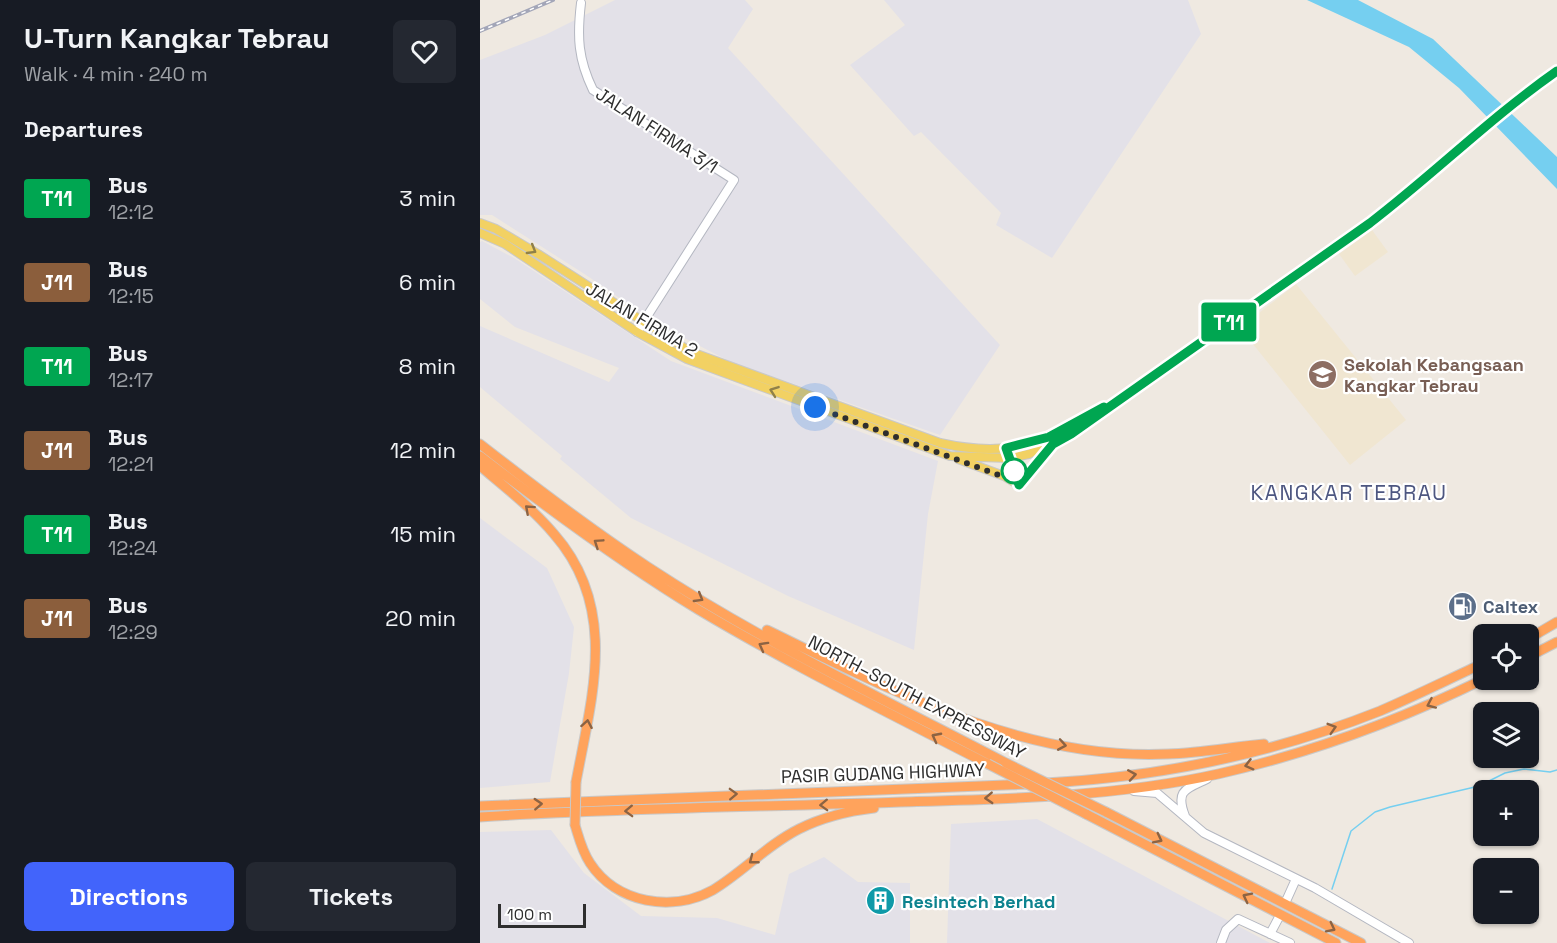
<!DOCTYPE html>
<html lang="en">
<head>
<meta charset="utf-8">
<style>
  body { margin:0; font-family:"Space Grotesk",sans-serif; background:#242831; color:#f1f3f6; height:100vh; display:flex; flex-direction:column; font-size:22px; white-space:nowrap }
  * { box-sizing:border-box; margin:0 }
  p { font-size:20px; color:#9ea1a6 }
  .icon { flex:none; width:33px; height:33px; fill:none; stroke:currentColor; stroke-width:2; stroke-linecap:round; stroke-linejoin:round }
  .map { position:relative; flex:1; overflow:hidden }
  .details { display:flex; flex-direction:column; background:#171b24; width:480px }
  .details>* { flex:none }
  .badge { padding:0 12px; border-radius:4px; font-size:21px; line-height:39px }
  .buttons { position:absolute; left:993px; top:624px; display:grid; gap:12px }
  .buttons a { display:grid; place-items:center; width:66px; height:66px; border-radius:9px; background:#171b24; box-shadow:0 2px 4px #0004; font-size:30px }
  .scale { position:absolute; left:18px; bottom:15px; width:88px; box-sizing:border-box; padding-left:6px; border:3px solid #2e2e2e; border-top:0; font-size:16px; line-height:21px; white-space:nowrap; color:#2e2e2e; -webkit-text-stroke:4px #fff; paint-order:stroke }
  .you { position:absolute; width:30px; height:30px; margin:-15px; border:4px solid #fff; border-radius:50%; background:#1a73e8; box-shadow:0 0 0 9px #1a73e833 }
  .map>.badge { position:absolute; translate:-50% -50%; box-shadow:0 0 0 3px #fff }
  h2 { padding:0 24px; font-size:22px; line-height:54px }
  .round { display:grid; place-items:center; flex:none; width:63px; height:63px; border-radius:9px; background:#242831 }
  .overview { display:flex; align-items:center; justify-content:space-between; height:102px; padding:0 24px }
  h1 { font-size:28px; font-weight:800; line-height:45px }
  .button { display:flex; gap:12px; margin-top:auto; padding:12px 24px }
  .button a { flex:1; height:69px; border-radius:9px; background:#4264fb; color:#fff; font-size:24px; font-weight:800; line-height:69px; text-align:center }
  .button a+a { background:#242831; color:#f1f3f6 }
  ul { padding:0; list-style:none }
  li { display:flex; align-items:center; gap:18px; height:84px; padding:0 24px }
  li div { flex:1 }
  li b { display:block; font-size:22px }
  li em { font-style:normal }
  li .badge { min-width:66px; font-weight:700; text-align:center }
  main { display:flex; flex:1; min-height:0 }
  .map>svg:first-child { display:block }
</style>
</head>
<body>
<main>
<section class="details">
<div class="overview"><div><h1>U-Turn Kangkar Tebrau</h1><p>Walk · 4 min · 240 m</p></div><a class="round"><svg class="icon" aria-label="heart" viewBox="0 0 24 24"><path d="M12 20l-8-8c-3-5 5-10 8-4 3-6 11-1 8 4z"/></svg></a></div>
<h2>Departures</h2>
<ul>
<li><span class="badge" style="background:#00a651;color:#fff">T11</span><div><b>Bus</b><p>12:12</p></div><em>3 min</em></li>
<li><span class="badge" style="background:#8b5e3c;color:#fff">J11</span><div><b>Bus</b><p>12:15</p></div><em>6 min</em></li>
<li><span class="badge" style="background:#00a651;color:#fff">T11</span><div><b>Bus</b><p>12:17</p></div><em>8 min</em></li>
<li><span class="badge" style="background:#8b5e3c;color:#fff">J11</span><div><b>Bus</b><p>12:21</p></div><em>12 min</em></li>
<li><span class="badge" style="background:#00a651;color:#fff">T11</span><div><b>Bus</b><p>12:24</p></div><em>15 min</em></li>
<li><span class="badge" style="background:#8b5e3c;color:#fff">J11</span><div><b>Bus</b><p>12:29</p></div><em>20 min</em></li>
</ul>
<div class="button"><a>Directions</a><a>Tickets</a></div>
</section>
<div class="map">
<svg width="1077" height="943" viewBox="0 0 1077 943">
  <rect width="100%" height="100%" fill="#efe9e1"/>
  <path fill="#e3e1e8" d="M 135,0 L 265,0 L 273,9 L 248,48 L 520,345 L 460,435 L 251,362 L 177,324 L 106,275 L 12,215 L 0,215 L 0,60 L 65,35 Z
    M 404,0 L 708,0 L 721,34 L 572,258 L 516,225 L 521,213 L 441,132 L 434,136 L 370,65 L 425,25 Z
    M 2,241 L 34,258 L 191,361 L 458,461 L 448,514 L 434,650 L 308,596 L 151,518 L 80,459 L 82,456 L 0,387 L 0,326 L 129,382 L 139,368 L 35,327 L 0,299 L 0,242 Z
    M 0,518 L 67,568 L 94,627 L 89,673 L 70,782 L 0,788 Z
    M 557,819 L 790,943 L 467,943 L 471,824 Z
    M 71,830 L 104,873 L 161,916 L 237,918 L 295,935 L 309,874 L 344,857 L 378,882 L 430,883 L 430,943 L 0,943 L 0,832 Z"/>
  <path fill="#f0e6d1" d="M 892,230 L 908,252 L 875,276 L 859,254 Z
    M 816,284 L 926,420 L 870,465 L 760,328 Z"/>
  <path fill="#75cff0" d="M 827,0 L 878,0 L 953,39 L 1077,157 L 1077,189 L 979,88 L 929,47 Z"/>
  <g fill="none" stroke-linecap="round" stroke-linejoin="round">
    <path stroke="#75cff0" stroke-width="1.5" d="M 852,889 L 871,831 L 895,812 L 910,807 L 999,786 L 1025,773 L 1044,769 L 1070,772 L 1077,770"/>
    <defs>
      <path id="secondary" d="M 101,3 C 97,37 98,59 113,90 L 254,180 L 157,332
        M 654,791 L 677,793 L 724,833 L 835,888 L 929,943
        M 705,816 C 695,790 706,789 727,779
        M 807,899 L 816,879
        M 790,934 L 798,919
        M 741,943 L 746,930 L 758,919 L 810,943"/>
      <path id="primary" d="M 0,223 L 16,229 L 58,254 L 211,352 L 460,443 C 496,451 536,453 571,436 C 584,430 596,423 608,416
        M 0,233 L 25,244 L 157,332 L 207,359 L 470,456 L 529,458 L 549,454 L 591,434 L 890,223 C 953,174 1011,117 1077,71
        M 478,459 L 524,476 L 539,485 L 571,446"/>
      <path id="highway" d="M 0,444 C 55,487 110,529 168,567 C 282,642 406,700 526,763
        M 0,456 C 70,510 143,564 219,610 C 313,666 411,714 508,764
        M 0,466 C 25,487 53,509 74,534 C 139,608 112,696 96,782
        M 287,630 C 413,691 545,761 688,754 C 720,753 752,747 784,744
        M 1048,639 L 1077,622
        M 1048,657 L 1077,642
        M 566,783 C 680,777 794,753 900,711 C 935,696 969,679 1004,663
        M 0,806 L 549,784
        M 626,812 L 881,943
        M 606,814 L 856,943
        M 0,817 C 140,808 281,807 421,802 C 526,799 635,797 738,774 C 831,753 918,721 1004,679
        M 95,825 C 99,838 102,851 110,863 C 136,903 192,913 233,890 C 263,872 287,845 319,829 C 343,817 368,811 394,808"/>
    </defs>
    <use href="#secondary" stroke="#b4b7c1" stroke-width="10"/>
    <use href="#primary" stroke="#c9c9c9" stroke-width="10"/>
    <use href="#highway" stroke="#c9c9c9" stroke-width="11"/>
    <use href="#secondary" stroke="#fff" stroke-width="8"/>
    <use href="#primary" stroke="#f2d163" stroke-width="8"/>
    <use href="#highway" stroke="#ffa35c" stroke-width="9"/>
    <defs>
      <path id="rail" d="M 0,31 L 73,0"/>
    </defs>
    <use href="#rail" stroke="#a3a6b8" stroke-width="4"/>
    <use href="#rail" stroke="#fff" stroke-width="1.5" stroke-dasharray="4.5" stroke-linecap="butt"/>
    <defs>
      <path id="highway-bridge" d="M 526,763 L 626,812
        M 508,764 L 606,814
        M 95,825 L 96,782"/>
    </defs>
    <use href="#highway-bridge" stroke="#c9c9c9" stroke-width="11" stroke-linecap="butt"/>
    <use href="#highway-bridge" stroke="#ffa35c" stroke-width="9"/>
  </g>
  <defs><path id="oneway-chevron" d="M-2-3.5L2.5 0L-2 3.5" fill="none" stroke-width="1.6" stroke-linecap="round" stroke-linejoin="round" transform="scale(1.5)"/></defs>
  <g stroke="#908048">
    <use href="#oneway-chevron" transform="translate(52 250) rotate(31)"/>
    <use href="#oneway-chevron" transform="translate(294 391) rotate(-160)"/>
  </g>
  <g stroke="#8c6343">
    <use href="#oneway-chevron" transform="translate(49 509) rotate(-138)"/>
    <use href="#oneway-chevron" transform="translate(118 543) rotate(-146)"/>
    <use href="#oneway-chevron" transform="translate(219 598) rotate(31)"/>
    <use href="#oneway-chevron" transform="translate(283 646) rotate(-151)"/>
    <use href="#oneway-chevron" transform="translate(951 704) rotate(156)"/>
    <use href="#oneway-chevron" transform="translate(107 724) rotate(-80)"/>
    <use href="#oneway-chevron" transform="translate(852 728) rotate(-17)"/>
    <use href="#oneway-chevron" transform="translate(456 737) rotate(-152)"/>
    <use href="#oneway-chevron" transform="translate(582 745) rotate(10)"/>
    <use href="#oneway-chevron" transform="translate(769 765) rotate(165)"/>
    <use href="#oneway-chevron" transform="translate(652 775) rotate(-9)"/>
    <use href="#oneway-chevron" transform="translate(253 794) rotate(-2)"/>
    <use href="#oneway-chevron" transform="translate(509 798) rotate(177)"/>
    <use href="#oneway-chevron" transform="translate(58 804) rotate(-3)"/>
    <use href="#oneway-chevron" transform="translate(344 805) rotate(178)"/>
    <use href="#oneway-chevron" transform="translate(149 811) rotate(178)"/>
    <use href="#oneway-chevron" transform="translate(678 839) rotate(27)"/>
    <use href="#oneway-chevron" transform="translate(273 860) rotate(142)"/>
    <use href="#oneway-chevron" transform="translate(767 897) rotate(-153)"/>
    <use href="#oneway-chevron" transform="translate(851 928) rotate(27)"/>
  </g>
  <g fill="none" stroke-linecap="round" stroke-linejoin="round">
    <defs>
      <path id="line" d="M 624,407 L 569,437 L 526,448 L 539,485 L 573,444 L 591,434 L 890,223 C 954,174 1011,117 1077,71"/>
    </defs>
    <use href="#line" stroke="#fff" stroke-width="14"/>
    <use href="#line" stroke="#00a651" stroke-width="9"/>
    <path stroke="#2e2e2e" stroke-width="6" stroke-dasharray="0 10.8" d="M 335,407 L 524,477 L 534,471"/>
  </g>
  <defs>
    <symbol id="school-disc" viewBox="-11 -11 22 22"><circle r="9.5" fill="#8d6e63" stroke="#fff"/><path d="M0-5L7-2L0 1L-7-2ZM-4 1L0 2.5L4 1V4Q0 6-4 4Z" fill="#fff"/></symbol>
    <symbol id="fuel-disc" viewBox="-11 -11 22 22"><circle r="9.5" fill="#5c6f8a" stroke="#fff"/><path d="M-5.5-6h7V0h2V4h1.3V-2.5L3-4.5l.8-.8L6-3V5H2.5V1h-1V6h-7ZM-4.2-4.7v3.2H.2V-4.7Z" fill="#fff"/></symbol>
    <symbol id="building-disc" viewBox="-11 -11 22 22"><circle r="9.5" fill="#0f9aa8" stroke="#fff"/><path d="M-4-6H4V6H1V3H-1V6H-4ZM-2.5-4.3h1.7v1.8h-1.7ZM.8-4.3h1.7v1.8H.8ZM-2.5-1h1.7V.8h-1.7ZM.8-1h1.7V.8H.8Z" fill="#fff"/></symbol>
  </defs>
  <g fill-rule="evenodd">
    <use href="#school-disc" x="826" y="358" width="33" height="33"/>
    <use href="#fuel-disc" x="966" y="590" width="33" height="33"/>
    <use href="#building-disc" x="384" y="884" width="33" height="33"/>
  </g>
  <circle fill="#fff" stroke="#00a651" stroke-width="3" cx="534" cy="471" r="12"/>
  <g text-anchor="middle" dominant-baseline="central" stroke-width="4.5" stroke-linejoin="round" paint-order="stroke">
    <g font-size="18" fill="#2e2e2e" stroke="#fff">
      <text transform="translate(177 130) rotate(33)">JALAN FIRMA 3/1</text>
      <text transform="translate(162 319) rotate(31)">JALAN FIRMA 2</text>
      <text transform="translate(437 697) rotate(28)">NORTH–SOUTH EXPRESSWAY</text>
      <text transform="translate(403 773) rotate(-2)">PASIR GUDANG HIGHWAY</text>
    </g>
    <g font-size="18" font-weight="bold" fill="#785e54" stroke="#fff" text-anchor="start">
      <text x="864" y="364">Sekolah Kebangsaan<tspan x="864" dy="21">Kangkar Tebrau</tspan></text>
    </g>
    <g font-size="18" font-weight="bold" fill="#4e5e75" stroke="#fff" text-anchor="start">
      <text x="1003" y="606">Caltex</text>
    </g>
    <g font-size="18" font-weight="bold" fill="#0d838f" stroke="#fff" text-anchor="start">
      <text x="422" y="901">Resintech Berhad</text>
    </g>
    <g font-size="21" letter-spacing="1.5" fill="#4d5680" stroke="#fff">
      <text x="869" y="492">KANGKAR TEBRAU</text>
    </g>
  </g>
</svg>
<div class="buttons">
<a><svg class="icon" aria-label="locate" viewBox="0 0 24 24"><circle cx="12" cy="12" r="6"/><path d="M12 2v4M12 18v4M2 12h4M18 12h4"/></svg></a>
<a><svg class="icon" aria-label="layers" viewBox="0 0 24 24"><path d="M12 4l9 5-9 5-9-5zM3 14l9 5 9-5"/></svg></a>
<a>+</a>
<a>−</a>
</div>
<div class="scale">100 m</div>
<div class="you" style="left:335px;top:407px"></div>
<b class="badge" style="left:749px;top:322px;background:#00a651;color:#fff">T11</b>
</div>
</main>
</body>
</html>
